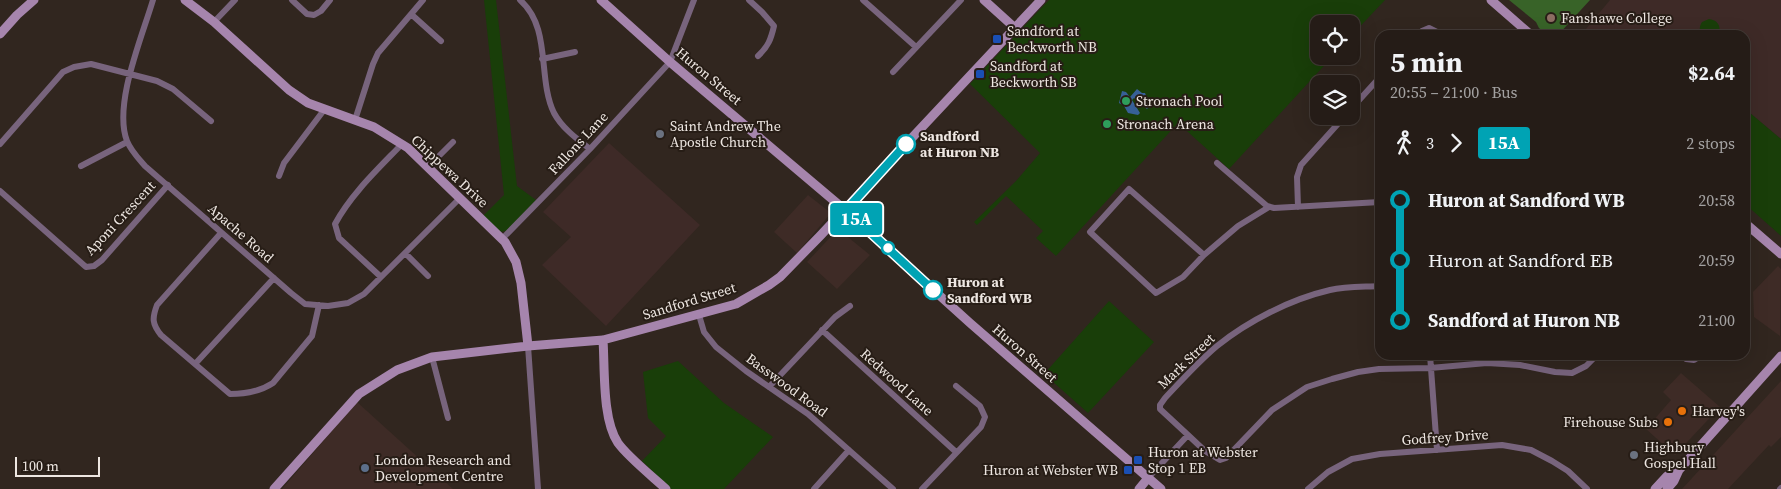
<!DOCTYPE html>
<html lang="en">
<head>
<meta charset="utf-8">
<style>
  body { margin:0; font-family:"Source Serif 4",serif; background:#312924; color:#f1f3f6; height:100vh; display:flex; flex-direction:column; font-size:19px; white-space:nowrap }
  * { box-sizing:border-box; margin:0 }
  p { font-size:16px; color:#a3a1a1 }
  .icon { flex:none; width:28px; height:28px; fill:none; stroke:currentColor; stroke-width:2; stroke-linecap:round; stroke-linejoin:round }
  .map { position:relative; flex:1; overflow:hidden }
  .side { position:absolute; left:1375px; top:30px; width:375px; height:330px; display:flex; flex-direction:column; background:#251c17; border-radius:15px; box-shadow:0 5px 20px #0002,0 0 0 1px #423a36 }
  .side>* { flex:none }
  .badge { padding:0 10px; border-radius:4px; font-size:18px; line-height:32px }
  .tools { position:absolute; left:1310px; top:15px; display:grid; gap:10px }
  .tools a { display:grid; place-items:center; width:50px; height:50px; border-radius:10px; background:#251c17; box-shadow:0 5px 20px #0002,0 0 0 1px #423a36; font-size:25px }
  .scale { position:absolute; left:15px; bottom:12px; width:85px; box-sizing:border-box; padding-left:5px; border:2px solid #eee7e2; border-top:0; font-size:14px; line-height:18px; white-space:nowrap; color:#eee7e2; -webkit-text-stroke:4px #271d16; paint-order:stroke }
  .map>.badge { position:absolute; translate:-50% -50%; box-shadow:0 0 0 2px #fff }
  .legs { display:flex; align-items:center; gap:8px; height:55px; padding:0 15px; font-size:16px }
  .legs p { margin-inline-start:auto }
  .summary { display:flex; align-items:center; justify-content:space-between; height:85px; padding:0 15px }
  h1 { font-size:28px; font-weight:700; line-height:38px }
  ul { padding:0 15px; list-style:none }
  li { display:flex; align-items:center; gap:18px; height:60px; font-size:19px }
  li i { display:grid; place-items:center; width:8px; height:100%; margin:0 6px; background:currentColor }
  li i::after { content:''; width:12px; height:12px; margin:-6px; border:4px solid; border-radius:50%; background:#251c17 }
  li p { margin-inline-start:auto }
  li:first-child i { background:linear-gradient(#0000 50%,currentColor 0) }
  li:last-child i { background:linear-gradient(currentColor 50%,#0000 0) }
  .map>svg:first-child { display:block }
</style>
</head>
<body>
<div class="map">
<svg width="1781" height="489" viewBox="0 0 1781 489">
  <rect width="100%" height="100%" fill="#31261f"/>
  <path fill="#3e2b26" d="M 808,195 L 831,213 L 797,253 L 774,232 Z
    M 838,229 L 870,255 L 837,289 L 807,262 Z
    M 1778,266 L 1781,269 L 1780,336 L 1754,317 L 1753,292 Z
    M 1681,373 L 1720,407 L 1675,455 L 1646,429 L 1671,400 L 1663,392 Z
    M 1781,381 L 1781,437 L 1771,447 L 1769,445 L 1728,489 L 1682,489 Z
    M 357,402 L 453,489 L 282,489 Z"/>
  <path fill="#3e2a27" d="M 1610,0 L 1781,0 L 1781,139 L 1750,113 L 1745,118 L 1745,35 L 1581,35 Z
    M 609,143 L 700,225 L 606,326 L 542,265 L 571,237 L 543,212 Z"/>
  <path fill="#193e09" d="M 484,0 L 496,0 L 517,186 L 536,200 L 506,231 L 500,232 L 483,216 L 504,195 Z
    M 1049,0 L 1385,0 L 1351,36 L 1351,24 L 1319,24 L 1319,56 L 1333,56 L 1229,169 L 1178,123 L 1056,256 L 1036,238 L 1043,231 L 1006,196 L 977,225 L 974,222 L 1016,181 L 1040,153 L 970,84 Z
    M 1709,19 C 1718,20 1722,27 1718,35 L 1702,35 C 1699,31 1699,27 1702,22 Z
    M 1750,113 L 1781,139 L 1781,236 L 1745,204 L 1745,118 Z
    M 1109,301 L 1154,342 L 1088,413 L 1044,374 Z
    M 678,361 L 724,403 L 773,437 L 724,489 L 671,489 L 642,461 L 666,436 L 648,418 L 643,372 Z"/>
  <path fill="#386328" d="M 1509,0 L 1590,0 L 1558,35 L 1546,34 L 1539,28 L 1536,22 Z"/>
  <path fill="#376097" d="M 1137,89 L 1142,93 L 1145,93 L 1147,98 L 1152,103 L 1147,109 L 1134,98 L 1132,100 L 1140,113 L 1138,115 L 1128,113 L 1124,106 L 1119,103 L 1122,91 L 1126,92 L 1130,97 Z"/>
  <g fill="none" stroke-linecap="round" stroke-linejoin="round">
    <path stroke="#78647d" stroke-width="6" d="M 153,0 C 142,37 113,105 127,141 C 131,151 139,159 145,166 L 291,293 L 305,304 L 328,306 L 348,303 L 364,294 L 460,198
      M 292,0 L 307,14 L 314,15 L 321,11 L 330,0
      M 520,0 C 552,28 537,78 554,113 C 562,128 577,139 590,149
      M 749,0 L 762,12 L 774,26 C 771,39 768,47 758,56
      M 863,0 L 916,47
      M 411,14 L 441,41
      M 214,22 L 235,0
      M 1418,35 L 1422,31 L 1429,28 L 1443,35
      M 542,59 L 575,52
      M 893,72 L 961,0
      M 1351,109 L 1380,77
      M 355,120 L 373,64 L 378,53 L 423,0
      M 0,144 L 63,72 L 74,67 L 91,64 L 157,81 L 173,89 L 211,121
      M 1217,163 L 1267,206 L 1274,208 L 1380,202
      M 81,166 L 127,142
      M 428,167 L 453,142
      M 279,176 L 284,163 L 324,110
      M 0,191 L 86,267 L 94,266 L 102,260 L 168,185
      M 1298,207 L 1297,177 L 1301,165 L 1345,116
      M 221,233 L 157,305 C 152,318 152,324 161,335 L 230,394 C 245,394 261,391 273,383 L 312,336 L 319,305
      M 502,239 L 590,149 L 670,62 L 694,0
      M 405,253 L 428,276
      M 1204,255 L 1129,189 L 1090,232 L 1156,293 L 1183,277 L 1204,255 L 1238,226 L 1269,207
      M 381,277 L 339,238 L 335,224 C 351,194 379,168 402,144
      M 1745,302 L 1745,305
      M 699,315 L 704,332 L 716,347 L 746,371 L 808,414 L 893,489
      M 822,330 L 956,452
      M 528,346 L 538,489
      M 1430,355 L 1437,450
      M 1681,355 L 1686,359 L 1694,360 L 1702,355
      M 432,357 L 448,418
      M 195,364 L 274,278
      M 769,387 L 835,317 L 850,306
      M 1188,435 L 1205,451 L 1220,460 L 1226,458 L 1272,410 L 1307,387 L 1332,379 L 1358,372 L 1379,369 L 1430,368 L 1487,363 L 1520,365 L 1555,372 L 1572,373 L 1586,366 L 1597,355
      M 1148,478 L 1188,435 L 1160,409 L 1160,405 L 1165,398 C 1182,380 1198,362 1217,346 C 1248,321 1291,299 1330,290 C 1346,286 1364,287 1380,286
      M 814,489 L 849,450
      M 922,489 L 981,427 L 985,417 L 980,406 L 956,386
      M 1308,489 L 1328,472 L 1352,459 L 1380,454 L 1502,445 L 1531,450 L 1552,461 L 1568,471 L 1587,489
      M 1780,489 L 1781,488"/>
    <path stroke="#a685ad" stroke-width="9" d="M 185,0 L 214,22 L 289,90 L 308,103 L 374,127 L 408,148 L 505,242 L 516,262 L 521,283 L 528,346
      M 601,0 L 670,62 L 845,210 L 970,323 L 1161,489
      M 984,0 L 1015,28
      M 1491,0 L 1531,35
      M 0,34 L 17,15 L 34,0
      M 1745,223 L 1781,254
      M 603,340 C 605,370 602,419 618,443 C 628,457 653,477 666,489
      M 274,489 L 359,394 L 397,370 L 432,357 L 528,346 L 603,340 L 736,304 L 769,285 L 780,277 L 820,236 L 1041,0
      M 1139,489 L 1148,478
      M 1655,489 L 1667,476 L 1679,470
      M 1667,489 L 1674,481 L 1679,470 L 1781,356"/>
  </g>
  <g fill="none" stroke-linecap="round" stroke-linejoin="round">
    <defs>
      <path id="line-1" d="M 906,144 L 846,210 L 933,290"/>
    </defs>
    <use href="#line-1" stroke="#fff" stroke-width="11"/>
    <use href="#line-1" stroke="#00a3b4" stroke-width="8"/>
  </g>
  <circle fill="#8d6e63" stroke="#271d16" stroke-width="2" cx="1551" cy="18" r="5"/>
  <g fill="#1a4fb4" stroke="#271d16" stroke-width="2">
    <rect x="992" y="34" width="10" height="10" rx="2.5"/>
    <rect x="975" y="69" width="10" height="10" rx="2.5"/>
    <rect x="1133" y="455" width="10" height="10" rx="2.5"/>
    <rect x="1123" y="465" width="10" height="10" rx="2.5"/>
  </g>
  <g fill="#2e9e5b" stroke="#271d16" stroke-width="2">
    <circle cx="1126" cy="101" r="5"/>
    <circle cx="1107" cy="124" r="5"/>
  </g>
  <g fill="#6b7280" stroke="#271d16" stroke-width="2">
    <circle cx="660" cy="134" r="5"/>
    <circle cx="1634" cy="455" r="5"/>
  </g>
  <g fill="#fff" stroke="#00a3b4" stroke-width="2.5">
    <circle cx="906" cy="144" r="9"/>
    <circle cx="888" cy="248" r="6"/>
    <circle cx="933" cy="290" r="9"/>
  </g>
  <g fill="#e8710a" stroke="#271d16" stroke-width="2">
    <circle cx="1682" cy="411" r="5"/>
    <circle cx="1668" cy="422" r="5"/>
  </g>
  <circle fill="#5c6f8a" stroke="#271d16" stroke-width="2" cx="365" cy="468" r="5"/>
  <g text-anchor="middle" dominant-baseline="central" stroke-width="4" stroke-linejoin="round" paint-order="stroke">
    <g font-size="14" fill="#eee7e2" stroke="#271d16" text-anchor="start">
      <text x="1561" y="18">Fanshawe College</text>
      <text x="1007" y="31">Sandford at<tspan x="1007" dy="16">Beckworth NB</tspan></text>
      <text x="990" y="66">Sandford at<tspan x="990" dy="16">Beckworth SB</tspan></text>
      <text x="1136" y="101">Stronach Pool</text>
      <text x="1117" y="124">Stronach Arena</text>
      <text x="670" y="126">Saint Andrew The<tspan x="670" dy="16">Apostle Church</tspan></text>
      <text x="1692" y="411">Harvey's</text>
      <text x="1658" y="422" text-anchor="end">Firehouse Subs</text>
      <text x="1644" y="447">Highbury<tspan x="1644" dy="16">Gospel Hall</tspan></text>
      <text x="1148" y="452">Huron at Webster<tspan x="1148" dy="16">Stop 1 EB</tspan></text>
      <text x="375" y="460">London Research and<tspan x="375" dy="16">Development Centre</tspan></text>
      <text x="1118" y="470" text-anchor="end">Huron at Webster WB</text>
    </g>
    <g font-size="14" fill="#eee7e2" stroke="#271d16">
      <text transform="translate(709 76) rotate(40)">Huron Street</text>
      <text transform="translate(578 143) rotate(-47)">Fallons Lane</text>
      <text transform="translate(450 171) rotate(43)">Chippewa Drive</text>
      <text transform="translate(120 218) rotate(-47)">Aponi Crescent</text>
      <text transform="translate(241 233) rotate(41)">Apache Road</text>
      <text transform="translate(689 301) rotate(-17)">Sandford Street</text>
      <text transform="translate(1025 353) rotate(41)">Huron Street</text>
      <text transform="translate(1186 361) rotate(-44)">Mark Street</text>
      <text transform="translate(897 382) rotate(42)">Redwood Lane</text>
      <text transform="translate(787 385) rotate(36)">Basswood Road</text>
      <text transform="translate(1445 437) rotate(-4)">Godfrey Drive</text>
    </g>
    <g font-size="14" font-weight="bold" fill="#eee7e2" stroke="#271d16" text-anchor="start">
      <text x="920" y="136">Sandford<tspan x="920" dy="16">at Huron NB</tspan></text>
      <text x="947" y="282">Huron at<tspan x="947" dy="16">Sandford WB</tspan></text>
    </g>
  </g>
</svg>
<div class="tools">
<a><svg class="icon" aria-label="locate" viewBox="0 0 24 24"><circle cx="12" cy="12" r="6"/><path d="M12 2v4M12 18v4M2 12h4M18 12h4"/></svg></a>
<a><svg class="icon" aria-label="layers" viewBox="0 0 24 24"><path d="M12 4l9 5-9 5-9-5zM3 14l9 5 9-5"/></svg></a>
</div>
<div class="scale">100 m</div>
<b class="badge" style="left:856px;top:219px;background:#00a3b4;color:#fff">15A</b>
<section class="side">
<div class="summary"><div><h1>5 min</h1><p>20:55 – 21:00 · Bus</p></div><b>$2.64</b></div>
<div class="legs"><svg class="icon" aria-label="walk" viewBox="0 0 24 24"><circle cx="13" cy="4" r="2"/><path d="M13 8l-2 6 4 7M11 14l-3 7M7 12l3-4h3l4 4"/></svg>3<svg class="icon" aria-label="forward" viewBox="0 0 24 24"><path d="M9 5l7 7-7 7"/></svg><b class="badge" style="background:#00a3b4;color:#fff">15A</b><p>2 stops</p></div>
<ul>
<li><i style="color:#00a3b4"></i><b>Huron at Sandford WB</b><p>20:58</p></li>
<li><i style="color:#00a3b4"></i><span>Huron at Sandford EB</span><p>20:59</p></li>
<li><i style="color:#00a3b4"></i><b>Sandford at Huron NB</b><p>21:00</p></li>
</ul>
</section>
</div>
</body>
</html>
